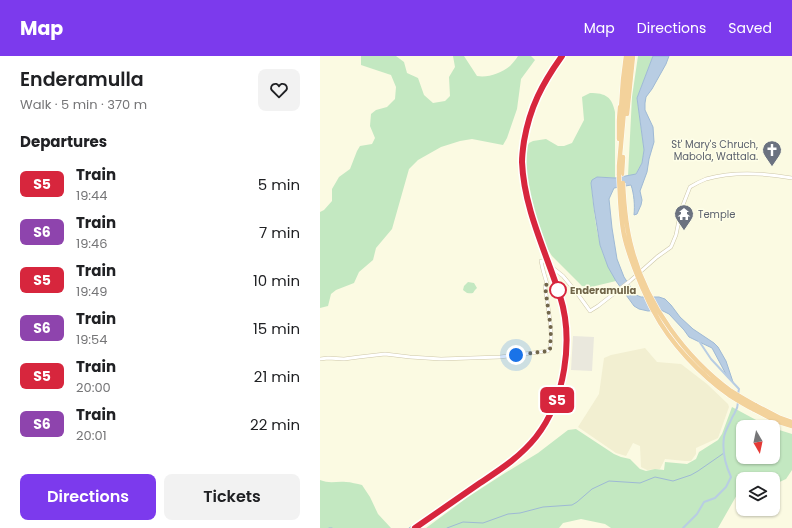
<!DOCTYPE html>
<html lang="en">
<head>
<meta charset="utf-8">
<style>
  body { margin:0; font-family:Poppins,sans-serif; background:#f2f2f2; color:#202124; height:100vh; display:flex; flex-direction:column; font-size:15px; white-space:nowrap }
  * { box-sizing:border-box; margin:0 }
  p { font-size:13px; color:#757577 }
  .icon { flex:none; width:22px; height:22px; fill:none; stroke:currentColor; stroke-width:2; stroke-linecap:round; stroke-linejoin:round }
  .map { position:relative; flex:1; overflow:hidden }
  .sheet { display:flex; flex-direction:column; background:#fff; width:320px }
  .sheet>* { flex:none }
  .badge { padding:0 8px; border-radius:6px; font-size:14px; line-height:26px }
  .needle { width:26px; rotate:171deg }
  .tools { position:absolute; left:416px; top:364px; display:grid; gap:8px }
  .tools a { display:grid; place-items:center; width:44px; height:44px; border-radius:8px; background:#fff; box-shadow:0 1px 3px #0004; font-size:20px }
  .you { position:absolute; width:20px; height:20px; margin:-10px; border:3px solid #fff; border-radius:50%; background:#1a73e8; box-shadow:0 0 0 6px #1a73e833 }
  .map>.badge { position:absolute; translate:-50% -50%; box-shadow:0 0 0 2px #fff }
  h2 { padding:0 20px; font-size:15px; line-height:36px }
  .round { display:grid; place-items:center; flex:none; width:42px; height:42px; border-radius:8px; background:#f2f2f2 }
  .overview { display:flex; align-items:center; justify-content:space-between; height:68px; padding:0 20px }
  h1 { font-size:19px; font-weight:600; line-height:30px }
  .primary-button { display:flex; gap:8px; margin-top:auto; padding:8px 20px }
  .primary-button a { flex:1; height:46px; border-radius:8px; background:#7c3aed; color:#fff; font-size:16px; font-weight:600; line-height:46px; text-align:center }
  .primary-button a+a { background:#f2f2f2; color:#202124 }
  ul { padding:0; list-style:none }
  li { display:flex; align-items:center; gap:12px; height:48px; padding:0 20px }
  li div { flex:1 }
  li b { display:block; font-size:15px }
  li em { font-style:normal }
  li .badge { min-width:44px; font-weight:700; text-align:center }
  header { display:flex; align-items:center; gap:24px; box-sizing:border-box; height:56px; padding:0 20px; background:#7c3aed; color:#fff }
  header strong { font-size:19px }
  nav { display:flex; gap:22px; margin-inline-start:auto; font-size:14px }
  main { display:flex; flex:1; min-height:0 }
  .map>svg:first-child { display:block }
</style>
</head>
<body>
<header>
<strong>Map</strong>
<nav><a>Map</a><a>Directions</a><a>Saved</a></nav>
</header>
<main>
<section class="sheet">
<div class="overview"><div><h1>Enderamulla</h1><p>Walk · 5 min · 370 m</p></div><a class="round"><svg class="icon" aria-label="heart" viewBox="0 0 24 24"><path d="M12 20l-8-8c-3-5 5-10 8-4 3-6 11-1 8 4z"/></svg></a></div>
<h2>Departures</h2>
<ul>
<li><span class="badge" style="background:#d7263d;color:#fff">S5</span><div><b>Train</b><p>19:44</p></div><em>5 min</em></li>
<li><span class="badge" style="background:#8e44ad;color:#fff">S6</span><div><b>Train</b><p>19:46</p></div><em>7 min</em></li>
<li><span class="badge" style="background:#d7263d;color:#fff">S5</span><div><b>Train</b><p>19:49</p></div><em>10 min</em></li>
<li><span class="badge" style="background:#8e44ad;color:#fff">S6</span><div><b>Train</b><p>19:54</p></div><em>15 min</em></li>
<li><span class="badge" style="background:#d7263d;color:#fff">S5</span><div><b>Train</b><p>20:00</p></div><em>21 min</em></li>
<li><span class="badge" style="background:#8e44ad;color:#fff">S6</span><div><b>Train</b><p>20:01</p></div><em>22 min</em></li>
</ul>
<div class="primary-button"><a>Directions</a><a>Tickets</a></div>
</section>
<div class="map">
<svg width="472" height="472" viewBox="0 0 472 472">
  <rect width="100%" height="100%" fill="#fbfae2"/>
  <path fill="#f2efd1" d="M 325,292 L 337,306 L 361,308 L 387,328 L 408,348 L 409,351 L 398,382 L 376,392 L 376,398 L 371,405 L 365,405 L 345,403 L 340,413 L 327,414 L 321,411 L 320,390 L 313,387 L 306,400 L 296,397 L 258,371 L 279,338 L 284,302 L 291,299 Z"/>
  <path fill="#eae8dd" d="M 253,280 L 274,281 L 272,315 L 251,314 Z"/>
  <path fill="#c3e8c1" d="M 41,0 L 76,0 L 84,6 L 87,17 L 98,22 L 104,39 L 113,47 L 125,45 L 130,40 L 129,21 L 135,11 L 133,0 L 144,0 L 157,20 C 168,22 181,17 190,10 C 193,7 196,3 198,0 L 211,0 L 215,4 L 201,23 L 197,53 L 187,82 L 183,89 L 152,83 L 140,85 L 121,91 L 98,104 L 89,113 L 72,173 L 56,192 L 53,204 L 39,216 L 34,227 L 16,234 L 11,238 L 8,250 L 0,252 L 0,156 L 4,154 L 12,145 L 12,133 L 19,121 L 30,113 L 37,95 L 40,90 L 52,88 L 55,82 L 50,70 L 51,58 L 56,54 L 67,51 L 75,43 L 76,31 L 71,19 L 41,9 Z
    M 318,0 L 333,0 L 317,42 L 324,94 L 322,107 L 315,119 L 308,120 L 312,41 Z
    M 270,37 C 286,37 292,41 295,56 L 295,122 L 277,121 L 271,127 C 273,147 275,168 280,188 C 283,201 290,213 296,225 L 271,231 L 262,230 L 232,200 L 223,186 L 210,147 L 206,109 L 207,91 L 209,87 L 213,85 L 226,83 L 238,90 L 244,90 L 252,87 L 264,64 L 262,41 Z
    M 148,226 L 154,227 L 157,232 C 152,236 156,238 147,237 L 143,234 L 144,230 Z
    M 412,351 L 449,371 L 423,371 L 423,401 L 453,401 L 453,372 L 472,378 L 472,414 L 466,423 L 453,429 L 453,423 L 423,423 L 423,435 L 418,437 L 398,472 L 291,472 L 285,468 L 261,463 L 243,467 L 239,472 L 106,472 L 148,441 L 185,417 L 218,397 L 248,374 L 256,373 L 294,398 L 301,401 L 310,403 L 320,413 L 326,415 L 335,413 L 344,414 L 345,406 L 367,408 L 376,403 L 379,396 L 398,384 L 402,378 Z
    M 0,424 C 10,428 16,425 26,426 C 31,426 37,428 42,429 L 50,441 L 58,458 L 71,472 L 0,472 Z"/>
  <path fill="#b8cde3" stroke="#9eb9d5" d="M 333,0 L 349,0 L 346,8 L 332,33 L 326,41 L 325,47 L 325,54 L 333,71 L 334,86 L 329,103 L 327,116 L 320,135 L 322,144 L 321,149 L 317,158 L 314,159 C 315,149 314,138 311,129 L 294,132 L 289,143 L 292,172 L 297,203 L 304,221 L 316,239 L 321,241 L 339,241 L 345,243 L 351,249 L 360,261 L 373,273 L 394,287 L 398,291 L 406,305 L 413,326 L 408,322 L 392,292 L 369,281 L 364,274 L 349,258 L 341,254 L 328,255 L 319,253 L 314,250 L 296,225 L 288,211 L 280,189 L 274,152 L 271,127 L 272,124 L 277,121 L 295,122 L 316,118 L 322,107 L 324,94 L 317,42 Z"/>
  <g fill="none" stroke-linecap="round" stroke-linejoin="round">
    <path stroke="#9eb9d5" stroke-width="1" d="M 9,472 L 12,472
      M 89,472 L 97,467
      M 127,472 L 143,466 L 163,467 L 188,458 L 200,457 L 223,451 L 252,449 L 257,446 L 272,433 L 289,425 L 320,427 L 335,421 L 353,425 L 371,419 L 378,415 L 404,397"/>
    <path stroke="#b8cde3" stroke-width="2" d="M 379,285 L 391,303 L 419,333 L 418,338
      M 363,472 L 377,458 L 384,446 L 395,442 L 406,431 L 411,421 C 405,408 402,395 404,381 C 405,375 409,369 411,364 C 414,356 418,355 418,346"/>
    <defs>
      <path id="secondary" d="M 221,205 L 224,205 L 229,209 L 243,220 L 257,237 L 270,255 L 278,250 L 310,225 L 337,201 L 351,191 L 356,179 L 361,154 L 370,131 C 375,128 381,125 386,123 C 414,115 444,117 472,122
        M 0,303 L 8,302 L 24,303 L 39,301 L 65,298 L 90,301 L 121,303 L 180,301 L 228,295 C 236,286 226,243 225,230 L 227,228 L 223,214 L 221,205"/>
      <path id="highway" d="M 301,53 L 303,24 L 306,0
        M 307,58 L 313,0
        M 299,83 L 299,65 L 300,51
        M 302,118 L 303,101
        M 299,119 L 299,110 L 309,0
        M 435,349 L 460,362 L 472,366
        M 433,353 L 456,365 L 472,370"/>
    </defs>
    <use href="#secondary" stroke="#cec7a8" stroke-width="4"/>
    <use href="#highway" stroke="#fff" stroke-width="5.5"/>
    <use href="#secondary" stroke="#fff" stroke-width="3"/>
    <use href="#highway" stroke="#f3d29b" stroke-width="4.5"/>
    <defs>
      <path id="rail" d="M 95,472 C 117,457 138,442 160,427 C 181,413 200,401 216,381 C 246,344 254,285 240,240 C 227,195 204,153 202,106 C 202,98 204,90 205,82 C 210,50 224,26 242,0"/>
    </defs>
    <use href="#rail" stroke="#c0a2c3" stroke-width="2.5"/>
    <use href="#rail" stroke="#fefee8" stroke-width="1" stroke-dasharray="3" stroke-linecap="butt"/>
    <defs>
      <path id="highway-bridge" d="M 299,119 C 300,139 300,160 304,179 C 308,198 315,214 322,231 C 326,239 329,248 334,256 C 350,287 381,319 409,339 C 417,344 425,349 433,353
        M 303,127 C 304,149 306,172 312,193 C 326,248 366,302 411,335 C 419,340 427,345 435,349"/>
    </defs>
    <use href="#highway-bridge" stroke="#fff" stroke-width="5.5" stroke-linecap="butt"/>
    <use href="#highway-bridge" stroke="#f3d29b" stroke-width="4.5"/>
  </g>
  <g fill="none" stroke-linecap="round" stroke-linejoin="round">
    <defs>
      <path id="line" d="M 95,472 C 117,457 138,442 160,427 C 181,413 200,401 216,381 C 245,344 254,284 240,240 C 226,196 204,153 202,106 C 202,99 203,92 204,85 C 210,51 222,28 242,0"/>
    </defs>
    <use href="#line" stroke="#fff" stroke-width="9"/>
    <use href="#line" stroke="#d7263d" stroke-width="6"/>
    <path stroke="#71664a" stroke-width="4" stroke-dasharray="0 7.2" d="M 196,299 L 228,295 L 230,294 L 231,274 L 225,230 L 227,228 L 238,234"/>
  </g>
  <defs>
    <symbol id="church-pin" viewBox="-11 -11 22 30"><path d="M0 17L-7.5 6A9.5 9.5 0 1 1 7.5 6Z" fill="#6b7280" stroke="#fefee8"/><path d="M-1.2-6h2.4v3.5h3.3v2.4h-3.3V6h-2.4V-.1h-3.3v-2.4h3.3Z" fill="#fff"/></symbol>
    <symbol id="temple-pin" viewBox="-11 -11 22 30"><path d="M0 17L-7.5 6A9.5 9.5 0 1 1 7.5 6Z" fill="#6b7280" stroke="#fefee8"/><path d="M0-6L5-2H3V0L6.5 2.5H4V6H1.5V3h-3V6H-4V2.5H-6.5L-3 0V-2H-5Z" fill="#fff"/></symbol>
  </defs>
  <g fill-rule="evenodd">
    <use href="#church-pin" x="441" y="83" width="22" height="30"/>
    <use href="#temple-pin" x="353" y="147" width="22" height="30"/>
  </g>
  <circle fill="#fff" stroke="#d7263d" stroke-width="2" cx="238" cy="234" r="8"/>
  <g text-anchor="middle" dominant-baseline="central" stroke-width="3" stroke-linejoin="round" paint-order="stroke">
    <g font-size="10" fill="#5b616d" stroke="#fefee8" text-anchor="end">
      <text x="438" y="88">St' Mary's Chruch,<tspan x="438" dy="12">Mabola, Wattala.</tspan></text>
      <text x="378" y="158" text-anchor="start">Temple</text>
    </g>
    <g font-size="10" font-weight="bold" fill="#71664a" stroke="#fefee8" text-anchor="start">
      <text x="250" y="234">Enderamulla</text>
    </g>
  </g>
</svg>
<div class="tools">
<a><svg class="needle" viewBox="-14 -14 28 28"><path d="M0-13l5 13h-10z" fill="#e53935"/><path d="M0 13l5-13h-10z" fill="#757577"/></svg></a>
<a><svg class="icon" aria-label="layers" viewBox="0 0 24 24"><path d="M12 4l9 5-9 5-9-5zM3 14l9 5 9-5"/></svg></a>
</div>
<div class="you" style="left:196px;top:299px"></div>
<b class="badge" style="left:237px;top:344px;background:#d7263d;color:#fff">S5</b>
</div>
</main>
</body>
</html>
